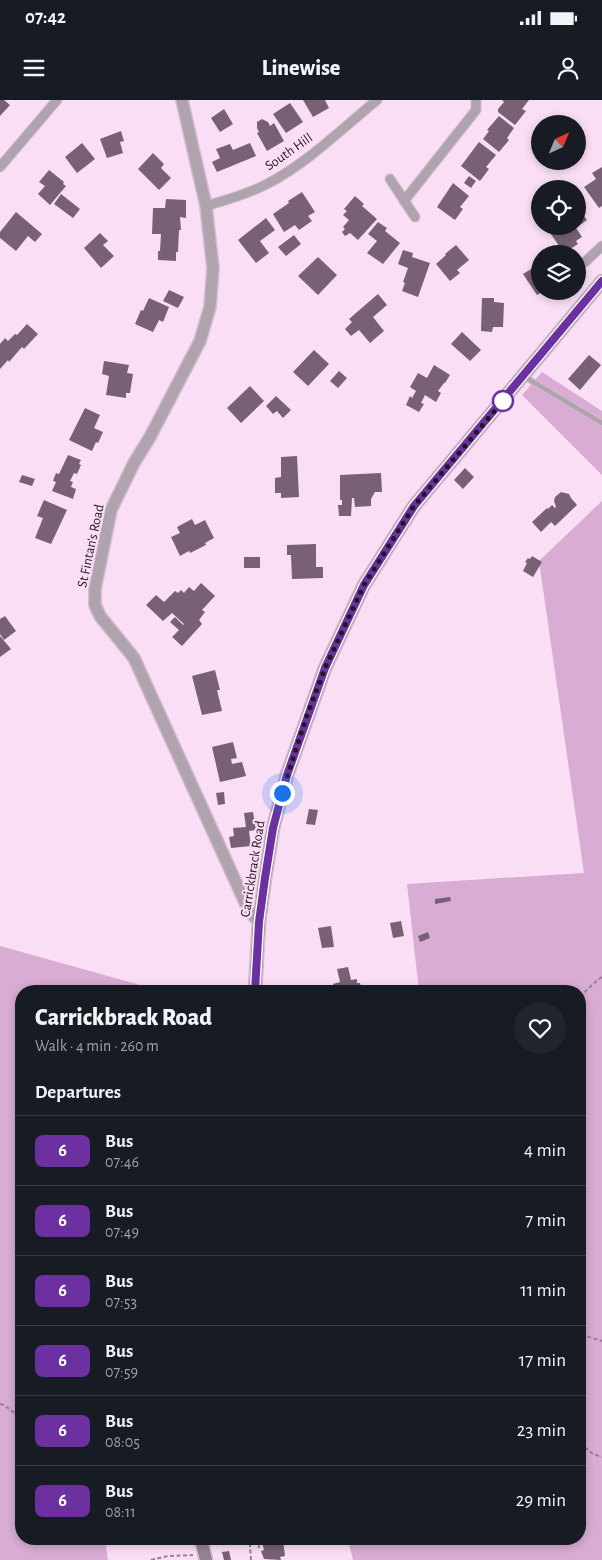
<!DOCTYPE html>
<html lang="en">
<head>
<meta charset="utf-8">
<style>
  body { margin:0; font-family:"Alegreya Sans",sans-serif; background:#20242c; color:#f1f3f6; height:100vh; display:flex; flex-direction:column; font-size:19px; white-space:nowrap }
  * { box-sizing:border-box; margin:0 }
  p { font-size:16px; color:#9ea1a6 }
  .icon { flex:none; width:28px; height:28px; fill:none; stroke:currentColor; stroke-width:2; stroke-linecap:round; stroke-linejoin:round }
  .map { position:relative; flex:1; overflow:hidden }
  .details { position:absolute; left:15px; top:885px; width:571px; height:560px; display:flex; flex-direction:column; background:#171b24; border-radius:20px; box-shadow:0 2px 8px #0003 }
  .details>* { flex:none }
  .badge { padding:0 10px; border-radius:8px; font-size:18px; line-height:32px }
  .needle { width:32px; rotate:44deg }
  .buttons { position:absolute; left:531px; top:15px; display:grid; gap:10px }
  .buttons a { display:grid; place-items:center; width:55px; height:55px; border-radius:50%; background:#171b24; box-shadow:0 2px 8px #0003; font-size:25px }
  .you { position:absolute; width:25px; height:25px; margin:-12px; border:4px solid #fff; border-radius:50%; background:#1a73e8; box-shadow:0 0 0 8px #1a73e833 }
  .map>.badge { position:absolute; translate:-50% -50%; box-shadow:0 0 0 2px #fff }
  h2 { padding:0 20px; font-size:19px; line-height:45px }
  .round { display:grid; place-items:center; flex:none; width:52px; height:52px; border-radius:26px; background:#20242c }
  .head { display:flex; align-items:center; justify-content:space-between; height:85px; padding:0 20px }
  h1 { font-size:24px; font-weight:800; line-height:38px }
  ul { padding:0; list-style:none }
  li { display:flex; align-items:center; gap:15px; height:70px; padding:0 20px; border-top:1px solid #363941 }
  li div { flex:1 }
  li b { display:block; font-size:19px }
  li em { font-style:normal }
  li .badge { min-width:55px; font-weight:700; text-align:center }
  .status { display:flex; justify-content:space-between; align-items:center; height:35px; padding:0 25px; background:#171b24; direction:ltr }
  .status svg { height:14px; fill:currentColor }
  header { display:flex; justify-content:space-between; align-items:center; height:65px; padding:0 20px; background:#171b24; font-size:22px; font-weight:800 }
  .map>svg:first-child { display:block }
</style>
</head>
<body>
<div class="status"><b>07:42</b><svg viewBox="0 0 49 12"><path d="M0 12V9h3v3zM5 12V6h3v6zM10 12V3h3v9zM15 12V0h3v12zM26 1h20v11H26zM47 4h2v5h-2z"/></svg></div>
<header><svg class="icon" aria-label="menu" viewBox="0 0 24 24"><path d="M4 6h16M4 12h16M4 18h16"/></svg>Linewise<svg class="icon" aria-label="person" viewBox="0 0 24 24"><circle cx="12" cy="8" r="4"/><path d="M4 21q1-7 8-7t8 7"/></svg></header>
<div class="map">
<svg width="602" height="1460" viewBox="0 0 602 1460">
  <rect width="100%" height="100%" fill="#fadef6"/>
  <path fill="#d8acd3" d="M 542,272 L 602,311 L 602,375 L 522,295 Z
    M 602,401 L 602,1460 L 353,1460 L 348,1439 L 580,1439 L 580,891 L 419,891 L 407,784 L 584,773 L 539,461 Z
    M 0,846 L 162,891 L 21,891 L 21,1439 L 105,1439 L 108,1460 L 0,1460 Z"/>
  <path fill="#786075" d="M 0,0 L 4,0 L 10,5 L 0,16 Z
    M 303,0 L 325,0 L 329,8 L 313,17 Z
    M 502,0 L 529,0 L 522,9 L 526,11 L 515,25 L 498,12 L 498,9 L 504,2 Z
    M 290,3 L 303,22 L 286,33 L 273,14 Z
    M 224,9 L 233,24 L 220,32 L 211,18 Z
    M 499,16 L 514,28 L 507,38 L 509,40 L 499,52 L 483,39 L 489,31 L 487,30 Z
    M 262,19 L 268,22 L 270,26 L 274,23 L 284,41 L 267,51 L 257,33 L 259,32 L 257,28 L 257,22 Z
    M 121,31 L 124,41 L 120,42 L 123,53 L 107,58 L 100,39 Z
    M 479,42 L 496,55 L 486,67 L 489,69 L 480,81 L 461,66 Z
    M 82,43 L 95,59 L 77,73 L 65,57 Z
    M 250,43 L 256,56 L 217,72 L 212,62 L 220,58 L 216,49 L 230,44 L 233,50 Z
    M 153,53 L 164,64 L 161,68 L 171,78 L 159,90 L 138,69 Z
    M 602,67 L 602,106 L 599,108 L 584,87 L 596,79 L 592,73 Z
    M 49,70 L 64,82 L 63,84 L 66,86 L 50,105 L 38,94 L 45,86 L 39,82 Z
    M 469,76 L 476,81 L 471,88 L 464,83 Z
    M 453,83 L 469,96 L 460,107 L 463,109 L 455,120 L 437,107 Z
    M 302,92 L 315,112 L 308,116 L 312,121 L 299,130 L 295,125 L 284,132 L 273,114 L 289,103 L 288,101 Z
    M 61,94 L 80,109 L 73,118 L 54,104 Z
    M 355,96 L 364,104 L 362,106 L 377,119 L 358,140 L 350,133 L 345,136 L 342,132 L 345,129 L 343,127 L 349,120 L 343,115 L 347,111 L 344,109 Z
    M 166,99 L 186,100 L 186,118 L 180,117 L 181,130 L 179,130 L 178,152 L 176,152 L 176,161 L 158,160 L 158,151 L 160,151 L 161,134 L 152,134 L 153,108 L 165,108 Z
    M 16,112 L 42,134 L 35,142 L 28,136 L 16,151 L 0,138 L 0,132 Z
    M 578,113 L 579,115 L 582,113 L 587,120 L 576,128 L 582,137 L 576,141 L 578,144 L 564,153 L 548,130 L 554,126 L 578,126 Z
    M 266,118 L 275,130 L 260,141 L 269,153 L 256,163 L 238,140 Z
    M 378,122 L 387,128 L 385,131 L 400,143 L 383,164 L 367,153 L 377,141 L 368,134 Z
    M 100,133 L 108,141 L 103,145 L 114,156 L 101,168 L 84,148 Z
    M 294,135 L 301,144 L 286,156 L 278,147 Z
    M 456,145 L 469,160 L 457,170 L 460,173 L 450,181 L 436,164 L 446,155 L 445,154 Z
    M 403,150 L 413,153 L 412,157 L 430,163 L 418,197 L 402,191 L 405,183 L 403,182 L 408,168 L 398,164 Z
    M 318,157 L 337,175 L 318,195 L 298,176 Z
    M 540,157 L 540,191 L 544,191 L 537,195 L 523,174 L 536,166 L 533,162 Z
    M 169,190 L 184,197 L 178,208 L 163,201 Z
    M 378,194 L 387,205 L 373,217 L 384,231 L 370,243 L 359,230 L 351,236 L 345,229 L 352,222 L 349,219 Z
    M 149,198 L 169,207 L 163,222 L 159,220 L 153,232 L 135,224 L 141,210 L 143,211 Z
    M 482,198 L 494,198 L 494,202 L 504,203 L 503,227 L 493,227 L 492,232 L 481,231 Z
    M 27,224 L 38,234 L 24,249 L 22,247 L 9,262 L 8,260 L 0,269 L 0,244 L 5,238 L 8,241 L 15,234 L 17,235 Z
    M 462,232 L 481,250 L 470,261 L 451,244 Z
    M 314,250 L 329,264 L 308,286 L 293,272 Z
    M 589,255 L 601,265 L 580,290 L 568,279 Z
    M 104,261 L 129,265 L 127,273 L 133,274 L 130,293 L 126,293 L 126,298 L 106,295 L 109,276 L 102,274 Z
    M 434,265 L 450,275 L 445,283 L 444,283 L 438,291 L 441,293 L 436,302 L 425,295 L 421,303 L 424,304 L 419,312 L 406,305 L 410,296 L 412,298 L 416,291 L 410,287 L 418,273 L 427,278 Z
    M 339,271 L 347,278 L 338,288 L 330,281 Z
    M 250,286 L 264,301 L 241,323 L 227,308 Z
    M 276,296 L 291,310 L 283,318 L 277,311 L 273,314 L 266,306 Z
    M 85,308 L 100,315 L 94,328 L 103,332 L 98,343 L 96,342 L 92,351 L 69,340 Z
    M 68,355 L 81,360 L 79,364 L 81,365 L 77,374 L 74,373 L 70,381 L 73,382 L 71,387 L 76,389 L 73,399 L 52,391 L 56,382 L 53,381 L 56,373 L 59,374 Z
    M 297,356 L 299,397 L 281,398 L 281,393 L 275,393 L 275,378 L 281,377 L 281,357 Z
    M 465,368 L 474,377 L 463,389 L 454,380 Z
    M 381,373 L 382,392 L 375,392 L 371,399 L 371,406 L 355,407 L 354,398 L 352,398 L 351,416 L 339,416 L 338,405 L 342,405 L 342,400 L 340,400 L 340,375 Z
    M 22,375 L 35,379 L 32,386 L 19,382 Z
    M 561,392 L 569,394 L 571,398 L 577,405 L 555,426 L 551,422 L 541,432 L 532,422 L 547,408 L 548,409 L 552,405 L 555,408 L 556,407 L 554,401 L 555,397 Z
    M 44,400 L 67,410 L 51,444 L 35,438 L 43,418 L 37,416 Z
    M 192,419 L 195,425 L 205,420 L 214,438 L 205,443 L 206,445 L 190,453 L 189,451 L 180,456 L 171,437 L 180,433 L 177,427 Z
    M 316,444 L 316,467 L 323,467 L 323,478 L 292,479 L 291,455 L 287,455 L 287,445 Z
    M 532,456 L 542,462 L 533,477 L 523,471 L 527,463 L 525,462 L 528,458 L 530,459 Z
    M 244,457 L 260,457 L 260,468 L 244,468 Z
    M 201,483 L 215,496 L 202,510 L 205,512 L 199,520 L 202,524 L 182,546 L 172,537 L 179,530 L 170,522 L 175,517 L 183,525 L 184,524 L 172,513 L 163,521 L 146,505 L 156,495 L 164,502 L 175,491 L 178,493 L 181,490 L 184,493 L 189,487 L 194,491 Z
    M 5,516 L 16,531 L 4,540 L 0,534 L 0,519 Z
    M 0,536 L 11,549 L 0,557 Z
    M 215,570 L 220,590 L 217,590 L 222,611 L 202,615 L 192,576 Z
    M 233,642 L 237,658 L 231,659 L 232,664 L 242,662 L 246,676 L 220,682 L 212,647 Z
    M 224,692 L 225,704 L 218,705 L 216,693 Z
    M 309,709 L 318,710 L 315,725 L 306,724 Z
    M 253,712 L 256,730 L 249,731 L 251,746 L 231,748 L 229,737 L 234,736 L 233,728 L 246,727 L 244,713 Z
    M 450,797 L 451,801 L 435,804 L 435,799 Z
    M 401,821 L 404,836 L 393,838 L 390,823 Z
    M 331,826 L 334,847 L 322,848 L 318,828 Z
    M 428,832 L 430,838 L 420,842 L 418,836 Z
    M 348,867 L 351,880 L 357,879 L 357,883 L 360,883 L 362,891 L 334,891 L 333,884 L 340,882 L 337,869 Z
    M 261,1439 L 274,1439 L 275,1441 L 283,1440 L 285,1456 L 280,1457 L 281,1460 L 264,1459 L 261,1451 L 264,1450 Z
    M 229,1451 L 231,1460 L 224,1460 L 222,1452 Z"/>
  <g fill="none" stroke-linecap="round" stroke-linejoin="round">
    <defs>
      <path id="service" d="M 525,277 L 602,323"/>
      <path id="minor" d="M 0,67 L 57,0
        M 390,79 L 415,117
        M 404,101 L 476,10 L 476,0
        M 206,106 C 226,100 248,94 267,84 C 306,64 343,28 377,0
        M 585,162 L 602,146"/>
      <path id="tertiary" d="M 182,0 L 206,106 L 213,168 L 210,207 L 200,241 L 150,337 L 134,363 L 111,410 L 95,489 L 95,505 L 100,516 L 134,558 L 249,811 L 259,822"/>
      <path id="secondary" d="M 255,891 L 259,822 L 265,778 L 273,728 L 287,675 L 325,568 L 364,485 L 414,406 L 602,181
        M 201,1439 L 206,1460"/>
    </defs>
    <use href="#service" stroke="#d3bacf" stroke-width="7"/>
    <use href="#minor" stroke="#d3bacf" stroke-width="11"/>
    <use href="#tertiary" stroke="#d3bacf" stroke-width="14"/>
    <use href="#secondary" stroke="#d3bacf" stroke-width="15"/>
    <path stroke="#958192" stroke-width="2" stroke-dasharray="4 2.5" stroke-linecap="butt" d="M 580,897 C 587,890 594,882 602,877
      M 580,1226 L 586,1236 L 602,1241
      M 0,1304 L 4,1305 L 21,1318
      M 580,1343 L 593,1354 L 602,1357
      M 258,1439 L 259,1448
      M 151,1460 L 168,1456 L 193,1455
      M 251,1460 L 250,1446 L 251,1439"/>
    <use href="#service" stroke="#afa3ad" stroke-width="4.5"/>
    <use href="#minor" stroke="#afa3ad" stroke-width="9"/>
    <use href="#tertiary" stroke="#afa3ad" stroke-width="11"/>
    <use href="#secondary" stroke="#938291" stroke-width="12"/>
  </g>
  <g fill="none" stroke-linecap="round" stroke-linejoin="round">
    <defs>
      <path id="line" d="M 255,891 L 259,822 L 265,778 L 273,728 L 287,675 L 325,568 L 364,485 L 414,406 L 602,181"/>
    </defs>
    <use href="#line" stroke="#fff" stroke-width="11"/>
    <use href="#line" stroke="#6c30a1" stroke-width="8"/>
    <path stroke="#20171f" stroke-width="5" stroke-dasharray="0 9" d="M 282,693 L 306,618 L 325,568 L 364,485 L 414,406 L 503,301"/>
  </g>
  <circle fill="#fff" stroke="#6c30a1" stroke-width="2.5" cx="503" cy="301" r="10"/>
  <g text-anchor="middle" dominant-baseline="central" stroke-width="4.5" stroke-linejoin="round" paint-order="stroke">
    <g font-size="14" fill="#20171f" stroke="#fadef6">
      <text transform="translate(289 52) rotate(-35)">South Hill</text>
      <text transform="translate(91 446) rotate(-78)">St Fintan's Road</text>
      <text transform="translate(253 769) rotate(-81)">Carrickbrack Road</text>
    </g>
  </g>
</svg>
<div class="buttons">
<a><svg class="needle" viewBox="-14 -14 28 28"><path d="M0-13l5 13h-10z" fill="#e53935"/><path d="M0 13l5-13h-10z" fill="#9ea1a6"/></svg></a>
<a><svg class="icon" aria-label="locate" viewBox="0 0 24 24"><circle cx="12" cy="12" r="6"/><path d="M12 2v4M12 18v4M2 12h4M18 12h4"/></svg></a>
<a><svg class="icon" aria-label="layers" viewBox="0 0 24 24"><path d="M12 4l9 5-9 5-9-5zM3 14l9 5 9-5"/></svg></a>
</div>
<div class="you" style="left:282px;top:693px"></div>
<section class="details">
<div class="head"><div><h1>Carrickbrack Road</h1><p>Walk · 4 min · 260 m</p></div><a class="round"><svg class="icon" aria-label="heart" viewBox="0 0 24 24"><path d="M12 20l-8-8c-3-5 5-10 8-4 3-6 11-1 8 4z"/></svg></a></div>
<h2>Departures</h2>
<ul>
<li><span class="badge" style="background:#6c30a1;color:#fff">6</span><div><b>Bus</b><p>07:46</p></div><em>4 min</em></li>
<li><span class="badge" style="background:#6c30a1;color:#fff">6</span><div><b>Bus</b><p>07:49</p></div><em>7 min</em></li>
<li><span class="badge" style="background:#6c30a1;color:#fff">6</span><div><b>Bus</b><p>07:53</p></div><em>11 min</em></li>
<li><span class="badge" style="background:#6c30a1;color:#fff">6</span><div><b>Bus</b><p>07:59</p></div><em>17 min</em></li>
<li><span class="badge" style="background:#6c30a1;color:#fff">6</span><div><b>Bus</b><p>08:05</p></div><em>23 min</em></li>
<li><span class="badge" style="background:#6c30a1;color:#fff">6</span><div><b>Bus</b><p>08:11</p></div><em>29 min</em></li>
</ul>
</section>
</div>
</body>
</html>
